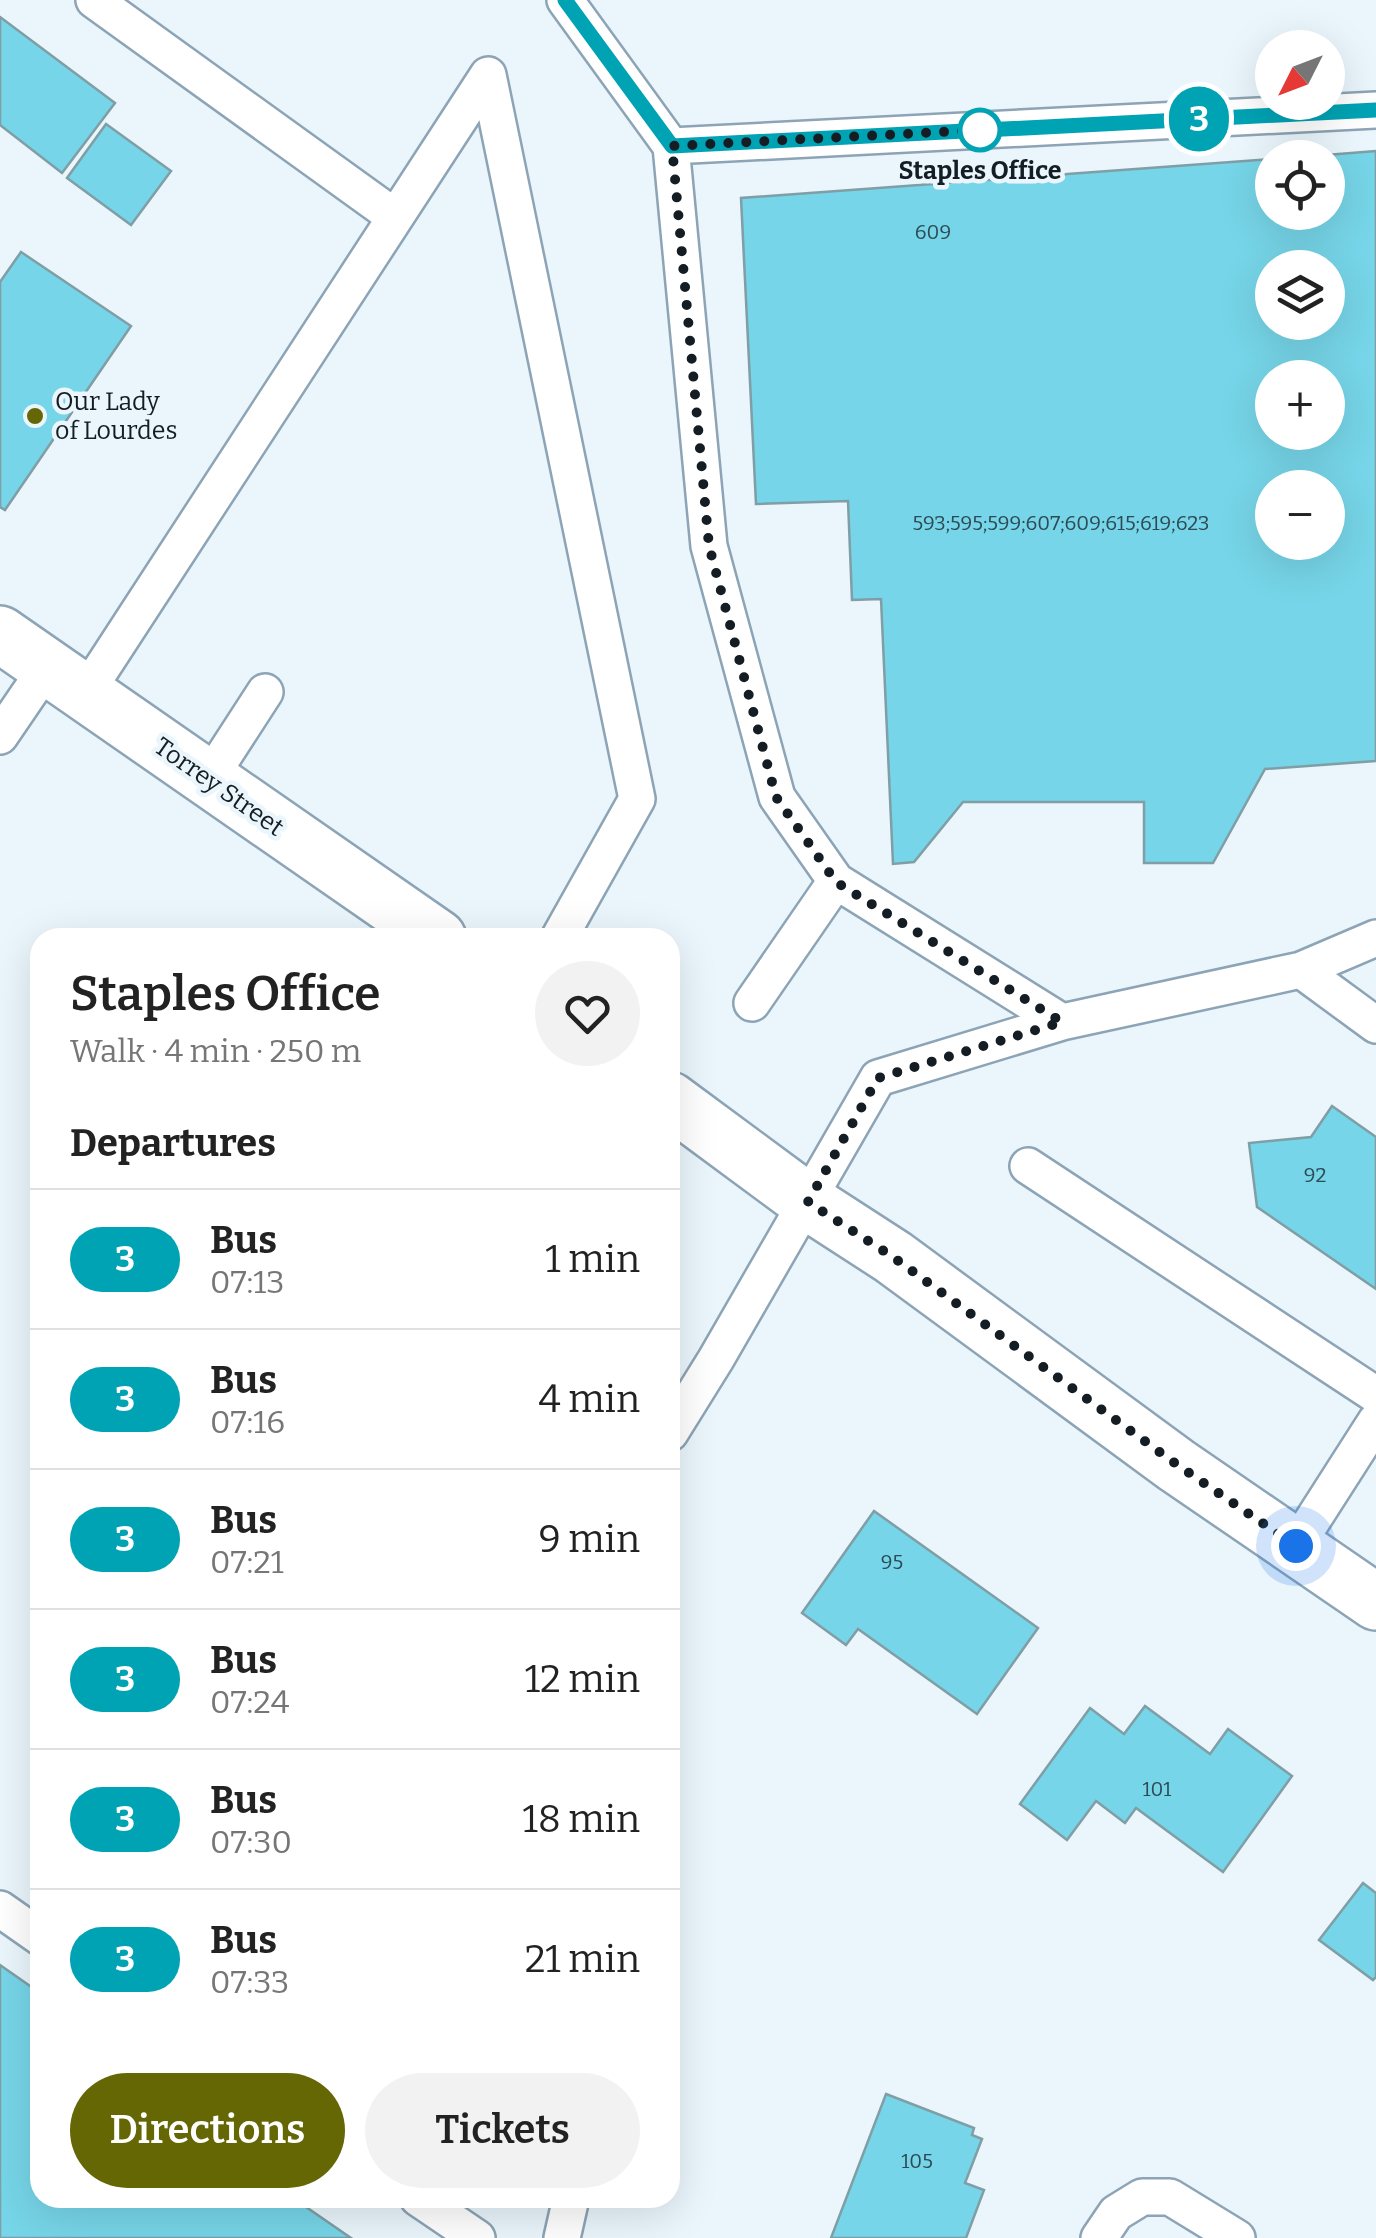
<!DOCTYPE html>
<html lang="en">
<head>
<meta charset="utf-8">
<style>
  body { margin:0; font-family:Bitter,serif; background:#f2f2f2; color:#222; height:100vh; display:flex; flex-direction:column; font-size:38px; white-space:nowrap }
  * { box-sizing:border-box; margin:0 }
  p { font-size:32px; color:#767676 }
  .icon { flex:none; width:55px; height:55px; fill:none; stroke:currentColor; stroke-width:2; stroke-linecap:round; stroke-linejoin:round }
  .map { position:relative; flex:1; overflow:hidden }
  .drawer { position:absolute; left:30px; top:928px; width:650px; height:1280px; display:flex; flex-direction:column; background:#fff; border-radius:30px; box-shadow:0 10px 40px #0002 }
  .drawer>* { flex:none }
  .badge { padding:0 20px; border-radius:32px; font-size:35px; line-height:65px }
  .needle { width:65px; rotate:228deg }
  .fabs { position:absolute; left:1255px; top:30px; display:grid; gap:20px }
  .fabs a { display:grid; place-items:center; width:90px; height:90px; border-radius:50%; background:#fff; box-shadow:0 10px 40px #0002; font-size:50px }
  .you { position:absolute; width:50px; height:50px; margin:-25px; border:8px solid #fff; border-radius:50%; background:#1a73e8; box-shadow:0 0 0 15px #1a73e833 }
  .map>.badge { position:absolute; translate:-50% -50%; box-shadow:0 0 0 5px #fff }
  h2 { padding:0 40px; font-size:38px; line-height:90px }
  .round { display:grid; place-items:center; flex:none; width:105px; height:105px; border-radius:52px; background:#f2f2f2 }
  .head { display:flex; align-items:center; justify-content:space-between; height:170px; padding:0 40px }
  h1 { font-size:48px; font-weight:600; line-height:75px }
  .button { display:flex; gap:20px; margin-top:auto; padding:20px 40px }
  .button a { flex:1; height:115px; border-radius:60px; background:#656704; color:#fff; font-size:40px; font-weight:600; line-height:115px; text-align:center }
  .button a+a { background:#f2f2f2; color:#222 }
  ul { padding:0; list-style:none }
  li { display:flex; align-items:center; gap:30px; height:140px; padding:0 40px; border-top:2px solid #e0e0e0 }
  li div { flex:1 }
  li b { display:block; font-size:38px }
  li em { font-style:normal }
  li .badge { min-width:110px; font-weight:700; text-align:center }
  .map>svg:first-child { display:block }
</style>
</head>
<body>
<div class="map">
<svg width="1376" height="2238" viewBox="0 0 1376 2238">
  <rect width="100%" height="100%" fill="#eaf5fc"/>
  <path fill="#76d5e8" stroke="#7f9ea5" stroke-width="2.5" fill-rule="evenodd" d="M 0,17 L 115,103 L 62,173 L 0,125 Z
    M 106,124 L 171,171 L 131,225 L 67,178 Z
    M 1376,151 L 1376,761 L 1265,769 L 1213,863 L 1144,863 L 1144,802 L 963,802 L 914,862 L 893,864 L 881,599 L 852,600 L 848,501 L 756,504 L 741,198 L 1272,159 L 1272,212 L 1328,212 L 1328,158 L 1288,158 ZM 1272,268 L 1328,268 L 1328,322 L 1272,322 ZM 1272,378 L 1328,378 L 1328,432 L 1272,432 ZM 1272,488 L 1328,488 L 1328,542 L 1272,542 Z
    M 21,252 L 131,326 L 5,510 L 0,507 L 0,282 Z
    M 1332,1106 L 1376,1137 L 1376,1289 L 1257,1207 L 1249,1143 L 1311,1137 Z
    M 874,1511 L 1038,1628 L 977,1714 L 858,1629 L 846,1645 L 802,1613 Z
    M 1145,1706 L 1210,1754 L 1228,1729 L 1292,1776 L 1223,1872 L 1136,1808 L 1125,1823 L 1096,1801 L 1067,1840 L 1020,1804 L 1090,1708 L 1124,1734 Z
    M 1363,1883 L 1376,1893 L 1376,1977 L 1373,1980 L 1319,1940 Z
    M 0,1965 L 40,1993 L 40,2198 L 293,2198 L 351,2238 L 0,2238 Z
    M 886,2094 L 974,2128 L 972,2135 L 982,2139 L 965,2183 L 984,2190 L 966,2238 L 831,2238 Z"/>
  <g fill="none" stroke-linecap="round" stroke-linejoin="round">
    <defs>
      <path id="lane" d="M 94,0 L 395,217
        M 565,0 L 671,146 L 709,546 L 777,797 L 836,881 L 1062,1022
        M 671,146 L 1376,110
        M 85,694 L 488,75 L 637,799 L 559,938
        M 0,736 L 47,667
        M 208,780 L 265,692
        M 1301,970 L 1376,1025
        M 752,1003 L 836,881
        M 1028,1166 L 1376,1395
        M 670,1433 L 716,1359 L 878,1078 L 1062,1022 L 1301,970 L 1376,938
        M 1296,1546 L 1376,1421
        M 0,1909 L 40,1937
        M 418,2198 L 477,2238
        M 562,2238 L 571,2198
        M 1099,2238 L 1116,2213 L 1142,2197 L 1170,2197 L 1237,2238"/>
      <path id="secondary" d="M 0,634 L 438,938
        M 670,1100 L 808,1202 L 893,1257 L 1176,1465 L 1376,1602"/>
    </defs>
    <use href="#lane" stroke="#8ca4b5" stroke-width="40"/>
    <use href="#secondary" stroke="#8ca4b5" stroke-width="60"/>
    <use href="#lane" stroke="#fff" stroke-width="35"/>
    <use href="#secondary" stroke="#fff" stroke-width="55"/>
  </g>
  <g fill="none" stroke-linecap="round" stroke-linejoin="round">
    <defs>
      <path id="line" d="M 565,0 L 672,146 L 1376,110"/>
    </defs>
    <use href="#line" stroke="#fff" stroke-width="22"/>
    <use href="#line" stroke="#00a3b4" stroke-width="15"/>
    <path stroke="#141d23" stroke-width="10" stroke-dasharray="0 18" d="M 980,130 L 672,146 L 709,546 L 776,797 L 836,882 L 1062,1022 L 878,1078 L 808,1202 L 893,1257 L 1176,1464 L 1296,1546"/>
  </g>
  <circle fill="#fff" stroke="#00a3b4" stroke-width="5" cx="980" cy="130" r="20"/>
  <circle fill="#656704" stroke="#eaf5fc" stroke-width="4" cx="35" cy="416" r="10"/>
  <g text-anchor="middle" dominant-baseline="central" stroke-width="9" stroke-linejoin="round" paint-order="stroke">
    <g font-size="20" fill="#2c4b54">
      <text x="933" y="232">609</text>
      <text x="1061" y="523">593;595;599;607;609;615;619;623</text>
      <text x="1315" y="1175">92</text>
      <text x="892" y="1562">95</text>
      <text x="1157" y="1789">101</text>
      <text x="917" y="2161">105</text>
    </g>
    <g font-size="25" font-weight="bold" fill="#141d23" stroke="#eaf5fc">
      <text x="980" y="171">Staples Office</text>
    </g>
    <g font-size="25" fill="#141d23" stroke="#eaf5fc" text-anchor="start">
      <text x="55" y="402">Our Lady<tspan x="55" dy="29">of Lourdes</tspan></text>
    </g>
    <g font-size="25" fill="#141d23" stroke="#eaf5fc">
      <text transform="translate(219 787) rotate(35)">Torrey Street</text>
    </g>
  </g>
</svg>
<div class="fabs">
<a><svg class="needle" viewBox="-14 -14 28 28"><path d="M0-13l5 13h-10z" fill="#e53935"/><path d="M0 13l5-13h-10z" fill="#767676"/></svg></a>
<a><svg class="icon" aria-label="locate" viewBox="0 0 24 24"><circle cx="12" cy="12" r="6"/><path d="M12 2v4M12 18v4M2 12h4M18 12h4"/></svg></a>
<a><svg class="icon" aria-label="layers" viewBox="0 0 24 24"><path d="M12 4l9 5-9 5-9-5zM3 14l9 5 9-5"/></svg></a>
<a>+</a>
<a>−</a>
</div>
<div class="you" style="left:1296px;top:1546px"></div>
<b class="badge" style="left:1199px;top:119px;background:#00a3b4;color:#fff">3</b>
<section class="drawer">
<div class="head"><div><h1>Staples Office</h1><p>Walk · 4 min · 250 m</p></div><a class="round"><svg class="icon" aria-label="heart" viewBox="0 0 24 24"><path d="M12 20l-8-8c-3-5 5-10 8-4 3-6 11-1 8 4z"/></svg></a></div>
<h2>Departures</h2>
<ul>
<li><span class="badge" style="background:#00a3b4;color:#fff">3</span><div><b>Bus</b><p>07:13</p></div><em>1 min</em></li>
<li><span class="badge" style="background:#00a3b4;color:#fff">3</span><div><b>Bus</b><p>07:16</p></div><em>4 min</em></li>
<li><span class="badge" style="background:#00a3b4;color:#fff">3</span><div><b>Bus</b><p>07:21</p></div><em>9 min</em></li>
<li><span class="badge" style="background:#00a3b4;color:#fff">3</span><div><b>Bus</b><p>07:24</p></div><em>12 min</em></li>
<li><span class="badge" style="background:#00a3b4;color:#fff">3</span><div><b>Bus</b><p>07:30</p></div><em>18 min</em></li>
<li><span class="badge" style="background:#00a3b4;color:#fff">3</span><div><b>Bus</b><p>07:33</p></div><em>21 min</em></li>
</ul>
<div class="button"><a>Directions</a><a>Tickets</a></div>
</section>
</div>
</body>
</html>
